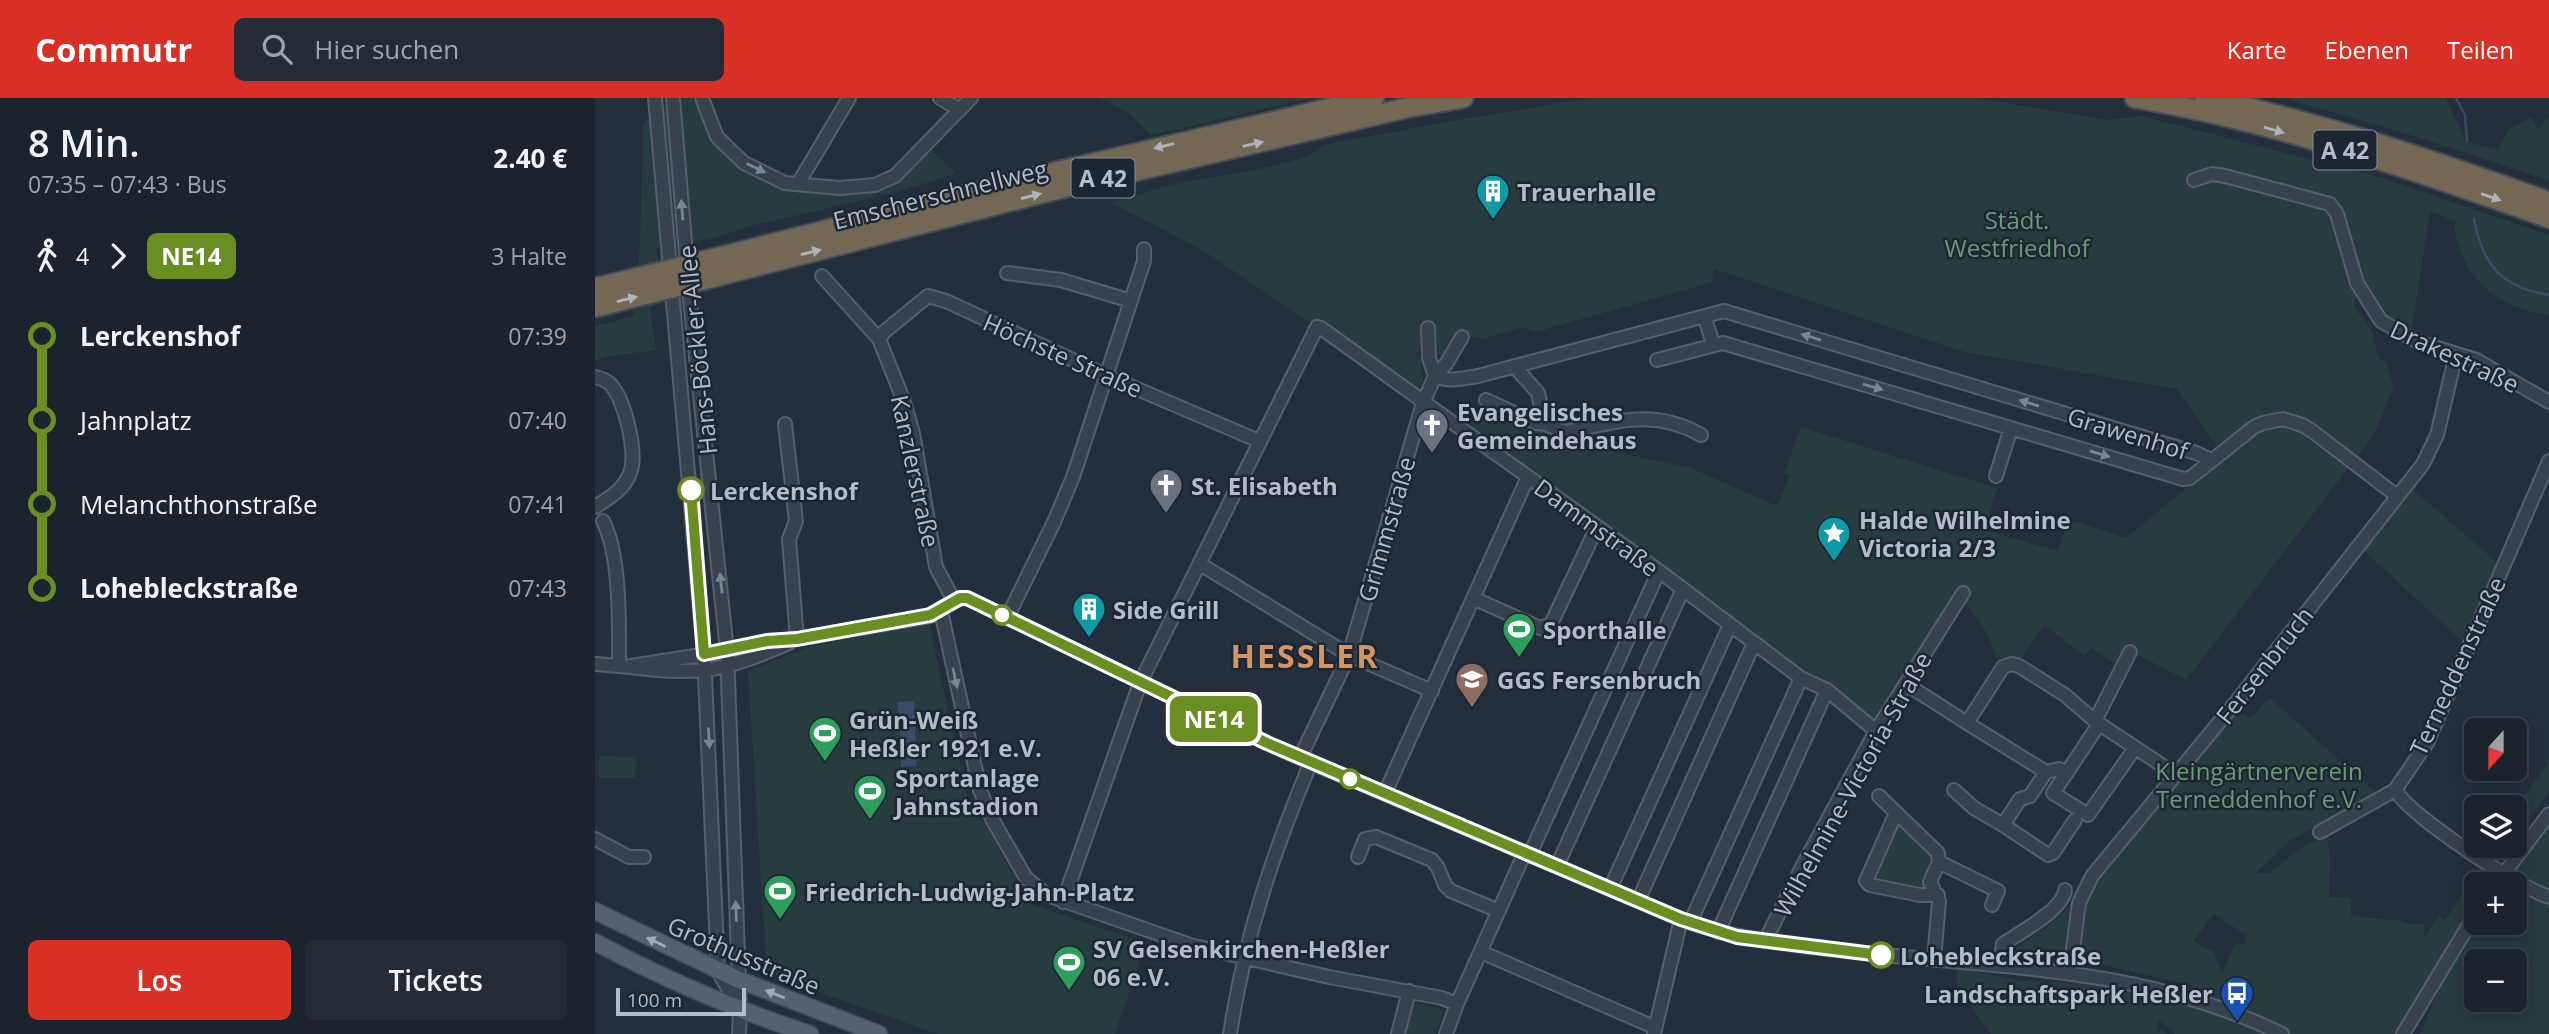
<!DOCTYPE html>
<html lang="de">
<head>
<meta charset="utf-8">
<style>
  body { margin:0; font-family:"Open Sans",sans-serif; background:#242b36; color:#f1f3f6; height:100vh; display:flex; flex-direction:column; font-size:26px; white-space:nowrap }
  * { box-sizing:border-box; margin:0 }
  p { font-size:23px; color:#a0a4aa }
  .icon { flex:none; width:38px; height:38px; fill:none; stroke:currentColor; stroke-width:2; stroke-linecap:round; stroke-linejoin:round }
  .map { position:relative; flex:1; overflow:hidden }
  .side { display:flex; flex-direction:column; background:#1b232e; width:595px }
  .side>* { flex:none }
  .badge { padding:0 14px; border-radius:10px; font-size:24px; line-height:46px }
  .needle { width:46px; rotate:201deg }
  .fabs { position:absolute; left:1869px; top:620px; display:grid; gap:14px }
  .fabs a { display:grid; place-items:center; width:63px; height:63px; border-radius:10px; background:#1b232e; box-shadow:0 4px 18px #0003,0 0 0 2px #39404a; font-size:35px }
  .scale { position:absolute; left:21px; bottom:18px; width:130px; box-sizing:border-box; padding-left:7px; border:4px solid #b4bcc9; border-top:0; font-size:19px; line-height:24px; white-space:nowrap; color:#b4bcc9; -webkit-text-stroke:5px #1d2633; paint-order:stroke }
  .map>.badge { position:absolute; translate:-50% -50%; box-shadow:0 0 0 4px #fff }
  .legs { display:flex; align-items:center; gap:10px; height:77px; padding:0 28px; font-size:23px }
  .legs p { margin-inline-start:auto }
  .headline { display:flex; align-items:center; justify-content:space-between; height:119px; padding:0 28px }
  h1 { font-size:38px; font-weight:600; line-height:52px }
  .button { display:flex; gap:14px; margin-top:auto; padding:14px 28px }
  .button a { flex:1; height:80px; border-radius:10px; background:#d93025; color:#fff; font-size:28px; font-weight:600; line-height:80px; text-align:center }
  .button a+a { background:#242b36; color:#f1f3f6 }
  ul { padding:0 28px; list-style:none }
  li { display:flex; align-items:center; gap:24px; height:84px; font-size:26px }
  li i { display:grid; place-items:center; width:10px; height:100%; margin:0 9px; background:currentColor }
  li i::after { content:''; width:18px; height:18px; margin:-9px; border:5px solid; border-radius:50%; background:#1b232e }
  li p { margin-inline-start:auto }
  li:first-child i { background:linear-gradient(#0000 50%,currentColor 0) }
  li:last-child i { background:linear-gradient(currentColor 50%,#0000 0) }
  header { display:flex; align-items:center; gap:42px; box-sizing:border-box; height:98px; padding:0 35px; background:#d93025; color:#fff }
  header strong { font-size:33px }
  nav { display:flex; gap:38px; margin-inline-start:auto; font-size:24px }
  .search { width:490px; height:63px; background:#242b36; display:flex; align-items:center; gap:18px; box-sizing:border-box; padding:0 24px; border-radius:10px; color:#a0a4aa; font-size:26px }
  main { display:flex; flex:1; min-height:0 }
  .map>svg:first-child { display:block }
</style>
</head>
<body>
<header>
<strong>Commutr</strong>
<div class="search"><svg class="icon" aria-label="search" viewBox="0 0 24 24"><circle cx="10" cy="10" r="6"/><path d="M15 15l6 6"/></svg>Hier suchen</div>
<nav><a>Karte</a><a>Ebenen</a><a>Teilen</a></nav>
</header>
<main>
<section class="side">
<div class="headline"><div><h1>8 Min.</h1><p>07:35 – 07:43 · Bus</p></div><b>2.40 €</b></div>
<div class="legs"><svg class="icon" aria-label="walk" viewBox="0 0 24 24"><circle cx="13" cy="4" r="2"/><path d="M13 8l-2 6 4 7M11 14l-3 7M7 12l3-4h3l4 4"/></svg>4<svg class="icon" aria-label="forward" viewBox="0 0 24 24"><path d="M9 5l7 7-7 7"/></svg><b class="badge" style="background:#6b8e23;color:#fff">NE14</b><p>3 Halte</p></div>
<ul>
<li><i style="color:#6b8e23"></i><b>Lerckenshof</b><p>07:39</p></li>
<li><i style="color:#6b8e23"></i><span>Jahnplatz</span><p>07:40</p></li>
<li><i style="color:#6b8e23"></i><span>Melanchthonstraße</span><p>07:41</p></li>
<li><i style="color:#6b8e23"></i><b>Lohebleckstraße</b><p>07:43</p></li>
</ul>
<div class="button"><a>Los</a><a>Tickets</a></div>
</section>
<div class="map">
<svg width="1954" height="936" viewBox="0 0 1954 936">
  <rect width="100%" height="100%" fill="#242f3e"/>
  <path fill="#263c3f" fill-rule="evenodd" d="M 82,0 L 100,0 L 115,40 L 146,67 L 190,88 L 261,97 L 300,86 L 312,77 L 336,51 L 361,76 L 294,96 L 155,128 L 115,141 L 61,150 L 68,205 L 55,210 L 61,252 L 10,259 L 0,263 L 0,228 L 39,218 L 45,145 L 48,25 Z
    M 504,0 L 717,0 L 557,37 L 533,15 Z
    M 1380,0 L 1511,22 L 1547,18 L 1787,80 L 1954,137 L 1954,217 C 1913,212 1877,190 1864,149 C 1861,140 1858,131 1860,123 L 1835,113 L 1817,231 L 1801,222 L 1799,225 L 1786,214 L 1743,141 L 1761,193 L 1759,209 L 1777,233 L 1783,260 L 1790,263 L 1799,289 L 1780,335 L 1591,582 L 1532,551 L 1524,568 L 1496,550 L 1490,558 L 1449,527 L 1425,562 L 1421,561 L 1407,564 L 1405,568 C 1394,537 1386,519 1361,497 L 1282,626 L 1216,576 L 872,332 L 889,310 L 969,343 L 1096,370 L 1182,408 L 1194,378 L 1189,375 L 1206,329 L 1402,390 L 1390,432 L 1463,453 L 1473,421 L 1531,440 L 1629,359 L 1582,291 L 1370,254 L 1119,171 L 1117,184 L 941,234 L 928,229 L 887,241 L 864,236 L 848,258 L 841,256 L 838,228 L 829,225 L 823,257 L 826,261 L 828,282 L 821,292 L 731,224 L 719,227 L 609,153 L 517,105 C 535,99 552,93 569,89 C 600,80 712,69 729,47 L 867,21 L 998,0 Z
    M 1688,0 L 1851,0 L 1871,44 L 1903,52 L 1912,33 L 1936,19 L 1943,31 L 1954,19 L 1954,82 L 1806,34 Z
    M 1816,390 L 1904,466 L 1866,542 L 1768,452 Z
    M 334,525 L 374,708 L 377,709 L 397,738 L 433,805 L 551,845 L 520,936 L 343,936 L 172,876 L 153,573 L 213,549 Z
    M 1675,600 L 1781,695 L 1694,743 L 1661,775 L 1674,775 L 1710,747 L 1732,738 L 1735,759 L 1734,799 L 1756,800 L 1756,818 L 1807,823 L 1808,825 L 1829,826 L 1830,838 L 1844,818 L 1850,822 L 1887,768 L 1902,777 L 1896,786 L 1881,786 L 1881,808 L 1804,936 L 1580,936 L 1564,922 L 1561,935 L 1568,930 L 1571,936 L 1396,936 L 1362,889 L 1362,870 L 1426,883 L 1483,885 L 1574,902 L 1591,902 L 1597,887 L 1489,863 L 1421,855 L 1421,850 L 1462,821 L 1489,794 L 1642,612 L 1655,621 ZM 1619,816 L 1651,837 L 1650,846 L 1640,846 L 1627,876 L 1619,854 L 1598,843 Z
    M 4,658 L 41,659 L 40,680 L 4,680 Z
    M 1954,664 L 1954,694 L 1920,741 L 1920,709 Z
    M 1304,721 L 1340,756 L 1341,763 L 1327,793 L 1276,785 Z
    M 1954,725 L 1954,936 L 1825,936 L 1863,849 L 1881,824 L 1920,824 L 1920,786 L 1906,786 ZM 1881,863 L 1920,863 L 1920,901 L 1881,901 Z
    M 818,904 L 849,912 L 840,936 L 809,936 Z"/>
  <path fill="#394c67" d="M 319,603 L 322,668 L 306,669 L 303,604 Z"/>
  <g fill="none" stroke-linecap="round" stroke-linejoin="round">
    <path stroke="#394c67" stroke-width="2.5" d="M 1861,0 L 1870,17 L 1872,43
      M 1879,121 C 1887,166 1907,190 1954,197"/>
    <defs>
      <path id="minor" d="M 60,0 L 109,556 L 123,873 L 143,908
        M 78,0 L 94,192 L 132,553 L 145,912 L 144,936
        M 107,0 L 122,39 L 149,65 L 190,85 L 244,90 L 280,87 L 300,78 L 376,0
        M 345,0 L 365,12
        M 1599,82 L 1617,76 L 1630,78 L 1735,106 L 1742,116 L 1762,185 L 1786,223 L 1823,244 L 1881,262 L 1954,304
        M 203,86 L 254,0
        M 412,175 L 466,182 L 536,203
        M 227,178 L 284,241 L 308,301 L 318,335 L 341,469 L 359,503
        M 1110,220 L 1118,246
        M 833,230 L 834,260 L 840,278
        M 284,241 L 289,234 L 333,198 L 351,203 L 512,278 L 664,343
        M 1062,262 L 1128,245 L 1588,381 L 1595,380 L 1659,329 L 1668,325 L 1688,321 L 1707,327 L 1717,333 L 1802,398
        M 920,269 L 943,295 L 950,326 L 970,334 C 1022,324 1058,310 1106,337
        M 840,278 C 855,284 866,281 883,278 L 1129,213 L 1601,355 L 1616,362
        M 0,279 C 5,280 11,282 15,286 C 30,301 43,356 35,375 C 29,392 14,400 0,409
        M 891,302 L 941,325 L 950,326
        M 190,326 L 201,423 L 194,441 L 202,541
        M 1401,378 L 1416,330
        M 8,423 C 26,458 24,528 24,568
        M 605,466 L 754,557 L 837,593
        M 878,500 L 945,530 L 956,526 L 1002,429
        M 346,513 L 385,692 L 397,721 L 431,780 L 452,797 L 595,847 L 734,879 L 847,900 L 862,906
        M 412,520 L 459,424 L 478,379 L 549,163 L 549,151
        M 0,566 C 36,568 74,576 110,572 C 140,568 168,556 194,545
        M 36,568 L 132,553 L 172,543 L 202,541 L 335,518 C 347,512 359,499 372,500 L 691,654 L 1095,825 C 1148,842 1196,847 1251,853 C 1401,870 1548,868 1687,936
        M 1311,586 L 1372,625 L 1408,569 L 1417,566 L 1424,568 L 1470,597 L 1500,623 L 1580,676
        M 1500,623 L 1535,554
        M 1372,625 L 1451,674
        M 705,660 L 754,557 L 828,305 L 840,278 L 851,266 L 867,239
        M 1471,676 L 1458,695 L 1493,717 L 1540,650
        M 1359,692 L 1379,710 L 1408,727 L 1425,701 L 1435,698 L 1451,674 L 1464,671 L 1471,676 L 1504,626
        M 1800,692 C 1818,720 1921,788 1954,799
        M 790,695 L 933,379
        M 1284,698 L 1343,755 L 1344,764 L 1335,784 L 1344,803 L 1339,862
        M 1301,715 L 1271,783 L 1275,787 L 1325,797 L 1343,797
        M 1408,727 L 1453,757 L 1458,755 L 1480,722
        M 1725,734 L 1800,692 L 1832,645 L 1954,363
        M 0,741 L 34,759 L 49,759
        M 935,756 L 1064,473
        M 763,759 L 770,741 L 781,739 L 837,762 L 843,770 L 850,787 L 856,793 L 904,813
        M 1344,764 L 1403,793 L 1397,807
        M 962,768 L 1088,491
        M 1901,786 L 1954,716
        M 1015,791 L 1135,527
        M 1043,803 L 1159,545
        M 468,804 L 545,585 L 722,229 L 726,230 L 1064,473 L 1206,580 L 1232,592 L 1281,633
        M 1095,825 L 1206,580
        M 1123,834 L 1232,592
        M 1170,843 L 1209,765 L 1281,633 L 1368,495
        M 886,854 L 1059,929
        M 1405,867 L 1408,846 C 1424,835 1468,812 1470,792
        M 1475,874 L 1484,805 L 1497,778 L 1641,604 L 1828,366 L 1842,337 L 1861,256
        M 635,936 C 650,838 678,755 716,664
        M 803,936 L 814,893
        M 851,936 L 862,906 L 930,754
        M 1059,936 L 1086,821
        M 1808,936 L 1881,815"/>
      <path id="major" d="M 0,813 L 142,881 L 284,936
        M 0,844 C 69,881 141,912 215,936"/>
      <path id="highway" d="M 1540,0 C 1682,24 1819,72 1954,120
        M 1610,0 C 1728,25 1841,63 1954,104
        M 105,164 L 465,73 L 779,0
        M 107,182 L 467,90 L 811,10 L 868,0
        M 0,190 L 62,175
        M 0,209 L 64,193"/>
    </defs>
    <use href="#minor" stroke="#565f6c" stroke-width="16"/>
    <use href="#major" stroke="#414a57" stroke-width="19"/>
    <use href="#highway" stroke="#434c59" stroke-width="23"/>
    <use href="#minor" stroke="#38414e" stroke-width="12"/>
    <use href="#major" stroke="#56606e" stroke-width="16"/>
    <use href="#highway" stroke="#746855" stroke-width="19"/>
    <defs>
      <path id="highway-bridge" d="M 62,175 L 105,164
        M 64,193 L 107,182"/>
    </defs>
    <use href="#highway-bridge" stroke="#434c59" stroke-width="23" stroke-linecap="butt"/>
    <use href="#highway-bridge" stroke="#746855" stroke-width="19"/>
  </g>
  <defs><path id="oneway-solid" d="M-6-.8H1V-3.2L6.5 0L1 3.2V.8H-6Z" transform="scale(1.75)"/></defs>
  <g fill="#aeb4bd">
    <use href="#oneway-solid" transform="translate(1679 32) rotate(16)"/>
    <use href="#oneway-solid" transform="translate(658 46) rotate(-13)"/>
    <use href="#oneway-solid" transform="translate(569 48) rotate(167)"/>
    <use href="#oneway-solid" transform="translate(436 98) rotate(-14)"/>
    <use href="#oneway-solid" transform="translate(1896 99) rotate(19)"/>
    <use href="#oneway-solid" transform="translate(216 154) rotate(-14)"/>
    <use href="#oneway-solid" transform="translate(32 201) rotate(-14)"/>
  </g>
  <g fill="#7c8592">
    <use href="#oneway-solid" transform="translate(161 70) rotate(26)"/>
    <use href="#oneway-solid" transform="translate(87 112) rotate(-95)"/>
    <use href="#oneway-solid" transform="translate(1216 239) rotate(-163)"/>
    <use href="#oneway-solid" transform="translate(1278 289) rotate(16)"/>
    <use href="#oneway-solid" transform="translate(1434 305) rotate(-163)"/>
    <use href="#oneway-solid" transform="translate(1505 356) rotate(17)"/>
    <use href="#oneway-solid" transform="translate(126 485) rotate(-96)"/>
    <use href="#oneway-solid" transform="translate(360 580) rotate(78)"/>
    <use href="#oneway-solid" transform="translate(114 640) rotate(87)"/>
    <use href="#oneway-solid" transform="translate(141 813) rotate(-92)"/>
  </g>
  <g fill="#a1aab7">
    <use href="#oneway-solid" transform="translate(61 844) rotate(-155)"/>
    <use href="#oneway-solid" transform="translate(180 896) rotate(-158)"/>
  </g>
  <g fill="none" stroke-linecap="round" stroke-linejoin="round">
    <defs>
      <path id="line-1" d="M 96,392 L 109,556 L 172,543 L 202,541 L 335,517 L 365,500 L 372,500 L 672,645 L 1086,821 L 1142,839 L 1286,857"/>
    </defs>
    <use href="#line-1" stroke="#fff" stroke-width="16"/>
    <use href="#line-1" stroke="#6b8e23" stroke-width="10"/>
  </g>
  <defs>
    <symbol id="building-pin" viewBox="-11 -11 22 30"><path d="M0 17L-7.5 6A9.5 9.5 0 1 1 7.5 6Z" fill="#0f9aa8" stroke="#1d2633"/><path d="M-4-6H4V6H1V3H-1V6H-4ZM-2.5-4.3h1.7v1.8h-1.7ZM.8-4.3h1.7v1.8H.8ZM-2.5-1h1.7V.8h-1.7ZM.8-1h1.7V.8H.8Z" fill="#fff"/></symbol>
    <symbol id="church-pin" viewBox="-11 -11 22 30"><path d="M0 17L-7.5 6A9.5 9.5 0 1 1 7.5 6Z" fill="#6b7280" stroke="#1d2633"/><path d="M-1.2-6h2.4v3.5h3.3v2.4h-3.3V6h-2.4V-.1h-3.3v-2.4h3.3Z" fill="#fff"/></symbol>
    <symbol id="sight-pin" viewBox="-11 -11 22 30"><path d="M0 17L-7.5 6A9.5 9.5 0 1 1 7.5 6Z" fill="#0f9aa8" stroke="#1d2633"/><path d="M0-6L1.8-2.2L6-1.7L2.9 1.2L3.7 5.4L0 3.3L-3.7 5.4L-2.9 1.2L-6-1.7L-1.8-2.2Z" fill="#fff"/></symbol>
    <symbol id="stadium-pin" viewBox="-11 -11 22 30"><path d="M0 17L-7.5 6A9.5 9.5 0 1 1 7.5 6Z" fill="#2e9e5b" stroke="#1d2633"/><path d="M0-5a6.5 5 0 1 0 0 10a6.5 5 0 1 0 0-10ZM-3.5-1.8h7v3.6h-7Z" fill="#fff"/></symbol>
    <symbol id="school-pin" viewBox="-11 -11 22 30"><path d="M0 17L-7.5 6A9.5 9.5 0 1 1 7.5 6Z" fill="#8d6e63" stroke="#1d2633"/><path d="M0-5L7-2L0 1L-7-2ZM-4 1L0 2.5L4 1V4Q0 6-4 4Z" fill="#fff"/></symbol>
    <symbol id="bus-pin" viewBox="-11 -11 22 30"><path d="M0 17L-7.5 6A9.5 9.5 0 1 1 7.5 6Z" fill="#1a4fb4" stroke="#1d2633"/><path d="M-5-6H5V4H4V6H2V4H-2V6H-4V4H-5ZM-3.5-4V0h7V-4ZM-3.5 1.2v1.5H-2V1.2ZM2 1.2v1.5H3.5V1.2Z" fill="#fff"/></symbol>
  </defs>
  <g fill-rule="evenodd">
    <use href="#building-pin" x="879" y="74" width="38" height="52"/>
    <use href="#church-pin" x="818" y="308" width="38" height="52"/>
    <use href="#church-pin" x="552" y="368" width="38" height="52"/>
    <use href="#sight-pin" x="1220" y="416" width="38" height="52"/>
    <use href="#building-pin" x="475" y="492" width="38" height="52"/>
    <use href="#stadium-pin" x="905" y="512" width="38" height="52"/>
    <use href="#school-pin" x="858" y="562" width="38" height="52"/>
    <use href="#stadium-pin" x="211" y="616" width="38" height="52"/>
    <use href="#stadium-pin" x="256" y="674" width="38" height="52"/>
    <use href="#stadium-pin" x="166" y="774" width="38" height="52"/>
    <use href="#stadium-pin" x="455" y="845" width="38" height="52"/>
    <use href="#bus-pin" x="1623" y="876" width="38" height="52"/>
  </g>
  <g fill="#fff" stroke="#6b8e23" stroke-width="3.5">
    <circle cx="96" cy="392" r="12"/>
    <circle cx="407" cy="517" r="9"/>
    <circle cx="755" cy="681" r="9"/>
    <circle cx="1286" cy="857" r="12"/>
  </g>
  <g text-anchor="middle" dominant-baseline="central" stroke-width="5" stroke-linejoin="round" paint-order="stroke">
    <g fill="#1d2633" stroke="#878f9c" stroke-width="2">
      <rect x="1718.5" y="32.5" width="63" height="39" rx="5"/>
      <rect x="476.5" y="60.5" width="63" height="39" rx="5"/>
    </g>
    <g font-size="23" font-weight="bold" fill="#b4bcc9">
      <text x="1750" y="52">A 42</text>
      <text x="508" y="80">A 42</text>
    </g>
    <g font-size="24" font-weight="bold" fill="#b4bcc9" stroke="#1d2633" text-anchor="start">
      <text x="922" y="93">Trauerhalle</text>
      <text x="862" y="313">Evangelisches<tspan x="862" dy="28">Gemeindehaus</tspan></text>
      <text x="596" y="387">St. Elisabeth</text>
      <text x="1264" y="421">Halde Wilhelmine<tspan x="1264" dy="28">Victoria 2/3</tspan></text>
      <text x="518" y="511">Side Grill</text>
      <text x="948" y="531">Sporthalle</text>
      <text x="902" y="581">GGS Fersenbruch</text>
      <text x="254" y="621">Grün-Weiß<tspan x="254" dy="28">Heßler 1921 e.V.</tspan></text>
      <text x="300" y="679">Sportanlage<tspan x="300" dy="28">Jahnstadion</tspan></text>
      <text x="210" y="793">Friedrich-Ludwig-Jahn-Platz</text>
      <text x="498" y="850">SV Gelsenkirchen-Heßler<tspan x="498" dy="28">06 e.V.</tspan></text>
      <text x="1618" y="895" text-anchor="end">Landschaftspark Heßler</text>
    </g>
    <g font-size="24" fill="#b4bcc9" stroke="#1d2633">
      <text transform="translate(345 96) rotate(-14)">Emscherschnellweg</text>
      <text transform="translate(102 252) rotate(-96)">Hans-Böckler-Allee</text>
      <text transform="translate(468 257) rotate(24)">Höchste Straße</text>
      <text transform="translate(1860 258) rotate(25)">Drakestraße</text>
      <text transform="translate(1533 335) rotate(17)">Grawenhof</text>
      <text transform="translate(321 373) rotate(78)">Kanzlerstraße</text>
      <text transform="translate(1002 429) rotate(36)">Dammstraße</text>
      <text transform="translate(791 431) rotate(-74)">Grimmstraße</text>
      <text transform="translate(1669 567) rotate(-52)">Fersenbruch</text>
      <text transform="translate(1862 568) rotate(-65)">Terneddenstraße</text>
      <text transform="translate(1257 686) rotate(-61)">Wilhelmine-Victoria-Straße</text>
      <text transform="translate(149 857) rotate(23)">Grothusstraße</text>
    </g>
    <g font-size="24" fill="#6b9a76" stroke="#1d2633">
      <text x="1422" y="121">Städt.<tspan x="1422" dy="28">Westfriedhof</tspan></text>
      <text x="1664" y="672">Kleingärtnerverein<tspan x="1664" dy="28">Terneddenhof e.V.</tspan></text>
    </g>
    <g font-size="24" font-weight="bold" fill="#b4bcc9" stroke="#1d2633" text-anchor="start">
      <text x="115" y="392">Lerckenshof</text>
      <text x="1305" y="857">Lohebleckstraße</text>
    </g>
    <g font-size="32" font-weight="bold" letter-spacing="2" fill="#d59563" stroke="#1d2633">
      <text x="710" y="557">HESSLER</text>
    </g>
  </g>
</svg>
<div class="fabs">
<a><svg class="needle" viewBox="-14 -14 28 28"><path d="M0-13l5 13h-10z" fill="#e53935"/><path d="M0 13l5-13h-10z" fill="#a0a4aa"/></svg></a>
<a><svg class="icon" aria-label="layers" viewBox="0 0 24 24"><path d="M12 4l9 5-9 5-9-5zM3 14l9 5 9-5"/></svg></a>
<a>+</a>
<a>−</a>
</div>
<div class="scale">100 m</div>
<b class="badge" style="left:619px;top:621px;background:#6b8e23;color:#fff">NE14</b>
</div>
</main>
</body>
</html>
